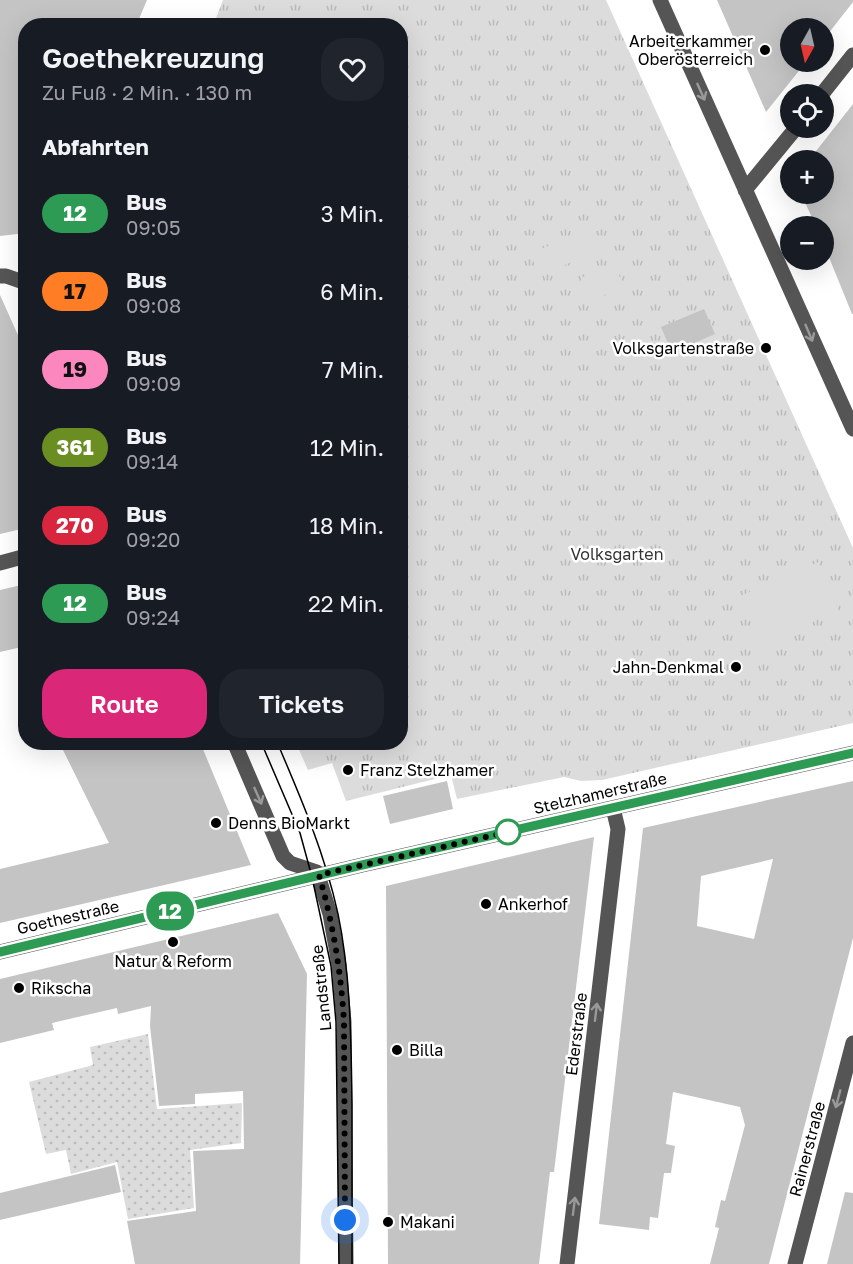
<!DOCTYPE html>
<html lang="de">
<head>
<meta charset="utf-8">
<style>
  body { margin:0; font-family:"Golos Text",sans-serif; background:#20242c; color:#f1f3f6; height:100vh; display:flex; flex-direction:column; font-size:22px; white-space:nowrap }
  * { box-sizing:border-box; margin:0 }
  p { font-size:20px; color:#9ea1a6 }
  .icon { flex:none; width:33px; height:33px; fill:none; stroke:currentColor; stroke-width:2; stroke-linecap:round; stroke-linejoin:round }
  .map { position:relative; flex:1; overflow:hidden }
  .panel { position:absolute; left:18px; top:18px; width:390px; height:732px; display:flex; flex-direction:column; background:#171b24; border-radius:24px; box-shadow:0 6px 24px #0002 }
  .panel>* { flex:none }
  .badge { padding:0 12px; border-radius:20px; font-size:21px; line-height:39px }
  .needle { width:39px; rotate:188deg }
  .tools { position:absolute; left:780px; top:18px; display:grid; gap:12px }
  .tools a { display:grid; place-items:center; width:54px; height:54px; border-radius:50%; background:#171b24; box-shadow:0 6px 24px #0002; font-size:30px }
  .you { position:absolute; width:30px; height:30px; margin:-15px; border:4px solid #fff; border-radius:50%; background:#1a73e8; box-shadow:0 0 0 9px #1a73e833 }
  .map>.badge { position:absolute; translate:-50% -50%; box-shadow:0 0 0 3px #fff }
  h2 { padding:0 24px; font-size:22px; line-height:54px }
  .round { display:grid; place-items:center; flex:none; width:63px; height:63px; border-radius:24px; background:#20242c }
  .head { display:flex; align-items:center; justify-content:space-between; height:102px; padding:0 24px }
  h1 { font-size:28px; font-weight:600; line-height:45px }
  .primary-button { display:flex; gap:12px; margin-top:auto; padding:12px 24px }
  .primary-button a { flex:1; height:69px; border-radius:24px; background:#db2777; color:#fff; font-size:24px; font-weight:600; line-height:69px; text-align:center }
  .primary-button a+a { background:#20242c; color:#f1f3f6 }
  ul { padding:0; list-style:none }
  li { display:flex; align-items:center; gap:18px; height:78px; padding:0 24px }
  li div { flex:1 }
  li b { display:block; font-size:22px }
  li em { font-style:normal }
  li .badge { min-width:66px; font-weight:700; text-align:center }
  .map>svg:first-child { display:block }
</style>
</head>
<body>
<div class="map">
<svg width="853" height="1264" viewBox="0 0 853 1264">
  <defs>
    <pattern id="grass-tufts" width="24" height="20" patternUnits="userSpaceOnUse" patternTransform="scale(1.5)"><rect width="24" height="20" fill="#dcdcdc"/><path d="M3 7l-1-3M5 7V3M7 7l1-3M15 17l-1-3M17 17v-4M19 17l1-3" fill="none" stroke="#bbb"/></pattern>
    <pattern id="garden-dots" width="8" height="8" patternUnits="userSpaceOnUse" patternTransform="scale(1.5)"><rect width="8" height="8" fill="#dcdcdc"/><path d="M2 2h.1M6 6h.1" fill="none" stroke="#bbb" stroke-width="1.8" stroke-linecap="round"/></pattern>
  </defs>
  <rect width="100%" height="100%" fill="#fff"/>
  <path fill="url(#grass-tufts)" d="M 223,0 L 606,0 L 853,548 L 853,723 L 602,780 L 581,781 L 564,777 L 457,799 L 451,775 L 346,801 L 332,763 L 308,770 L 296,743 L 400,742 L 400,26 L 213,26 Z"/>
  <path fill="url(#garden-dots)" d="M 148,1034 L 157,1109 L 242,1103 L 241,1143 L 190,1150 L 194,1208 L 128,1219 L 117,1162 L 71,1174 L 66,1150 L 46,1154 L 29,1082 L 93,1065 L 90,1047 Z"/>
  <path fill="#dcdcdc" d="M 591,227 L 601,249 L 540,276 L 530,254 Z
    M 613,262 L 624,286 L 591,301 L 581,278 Z
    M 819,562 L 839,611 L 760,644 L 740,596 Z"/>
  <path fill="#c4c4c4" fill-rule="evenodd" d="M 0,0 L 147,0 L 136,26 L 26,26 L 26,233 L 0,236 Z
    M 717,0 L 853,0 L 853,2 L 824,39 L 824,28 L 790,28 L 790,62 L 806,62 L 766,112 Z
    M 853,104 L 853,314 L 852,314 L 824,245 L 824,226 L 816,226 L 801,194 L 824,194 L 824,160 L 809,160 Z
    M 0,295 L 26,353 L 26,528 L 0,534 Z
    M 704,309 L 715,334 L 672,353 L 661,327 Z
    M 26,584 L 26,646 L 0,652 L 0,590 Z
    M 59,742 L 200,742 L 251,865 L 0,923 L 0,869 L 109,843 Z
    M 447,781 L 453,809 L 390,824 L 383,796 Z
    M 853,781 L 853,938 L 769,1264 L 710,1264 L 719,1228 L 715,1227 L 721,1200 L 725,1201 L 745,1125 L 740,1107 L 673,1092 L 666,1144 L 675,1146 L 671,1173 L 664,1173 L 658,1218 L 650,1217 L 649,1230 L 599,1224 L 643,828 ZM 773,859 L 754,939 L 697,926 L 701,876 Z
    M 594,837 L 554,1172 L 550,1172 L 539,1264 L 388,1264 L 386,886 Z
    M 278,913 L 307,974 L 300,1264 L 135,1264 L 127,1221 L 196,1211 L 193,1151 L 244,1149 L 243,1091 L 195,1094 L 195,1104 L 159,1106 L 150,1026 L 151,1006 L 118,1014 L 117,1008 L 82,1016 L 52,1023 L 54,1030 L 0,1043 L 0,979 Z
    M 115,1165 L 121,1192 L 0,1220 L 0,1193 Z
    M 845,1192 L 853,1193 L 853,1264 L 827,1264 Z"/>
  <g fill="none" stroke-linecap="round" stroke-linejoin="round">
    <path stroke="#555" stroke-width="15" d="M 660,0 L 853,429
      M 822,94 L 853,55
      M 745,190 L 796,128
      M 0,276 L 6,276 L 26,283
      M 0,563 L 26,556
      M 234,742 L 283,856 L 290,863 L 317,872 L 330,914 L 339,965 L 344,1022 L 346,1264
      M 0,952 L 362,865 L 853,753
      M 567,1264 L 618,829 L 613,808
      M 795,1264 L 853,1043"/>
    <path stroke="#000" stroke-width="1.5" d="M 261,742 L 300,833 L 312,877 L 331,966 L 336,1022 L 339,1264
      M 277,742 C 301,798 325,854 338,914 C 351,977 351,1040 352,1104 C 352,1158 352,1211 352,1264"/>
  </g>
  <defs><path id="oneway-shaft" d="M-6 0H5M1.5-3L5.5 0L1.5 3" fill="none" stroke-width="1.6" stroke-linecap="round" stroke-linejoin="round" transform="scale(1.5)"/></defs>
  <g stroke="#999">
    <use href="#oneway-shaft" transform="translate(701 92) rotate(66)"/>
    <use href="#oneway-shaft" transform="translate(809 333) rotate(67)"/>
    <use href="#oneway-shaft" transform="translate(258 796) rotate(66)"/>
    <use href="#oneway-shaft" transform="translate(596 1012) rotate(-83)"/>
    <use href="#oneway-shaft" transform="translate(838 1099) rotate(105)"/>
    <use href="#oneway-shaft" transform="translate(574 1206) rotate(-83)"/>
  </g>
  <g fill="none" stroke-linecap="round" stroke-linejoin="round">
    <defs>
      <path id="line" d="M 0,952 L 362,865 L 853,753"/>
    </defs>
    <use href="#line" stroke="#fff" stroke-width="14"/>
    <use href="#line" stroke="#2d9b54" stroke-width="9"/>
    <path stroke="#000" stroke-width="6" stroke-dasharray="0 10.8" d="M 345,1220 L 344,1022 C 341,972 333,923 319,875 L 508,832"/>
  </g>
  <g fill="#000" stroke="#fff" stroke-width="2">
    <circle cx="765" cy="50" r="6"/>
    <circle cx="766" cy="348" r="6"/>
    <circle cx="736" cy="667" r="6"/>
    <circle cx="348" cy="770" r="6"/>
    <circle cx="216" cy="823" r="6"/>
    <circle cx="486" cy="904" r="6"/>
    <circle cx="173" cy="942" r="6"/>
    <circle cx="19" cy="988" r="6"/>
    <circle cx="397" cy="1050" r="6"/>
    <circle cx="388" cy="1222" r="6"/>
  </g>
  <circle fill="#fff" stroke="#2d9b54" stroke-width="3" cx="508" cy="832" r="12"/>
  <g text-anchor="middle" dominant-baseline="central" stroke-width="5" stroke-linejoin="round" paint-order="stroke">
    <g font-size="16" fill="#000" stroke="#fff" text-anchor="start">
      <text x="753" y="41" text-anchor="end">Arbeiterkammer<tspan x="753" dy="18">Oberösterreich</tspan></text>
      <text x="754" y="348" text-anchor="end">Volksgartenstraße</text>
      <text x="724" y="667" text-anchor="end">Jahn-Denkmal</text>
      <text x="360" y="770">Franz Stelzhamer</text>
      <text x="228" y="823">Denns BioMarkt</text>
      <text x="498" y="904">Ankerhof</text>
      <text x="173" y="961" text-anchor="middle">Natur &amp; Reform</text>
      <text x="31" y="988">Rikscha</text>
      <text x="409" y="1050">Billa</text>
      <text x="400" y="1222">Makani</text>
    </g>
    <g font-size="16" fill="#333" stroke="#fff">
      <text x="617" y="554">Volksgarten</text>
    </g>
    <g font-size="16" fill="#000" stroke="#fff">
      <text transform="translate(600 793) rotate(-13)">Stelzhamerstraße</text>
      <text transform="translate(68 917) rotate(-13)">Goethestraße</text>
      <text transform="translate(321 988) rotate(-96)">Landstraße</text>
      <text transform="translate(576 1034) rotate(-83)">Ederstraße</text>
      <text transform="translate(807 1149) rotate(-75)">Rainerstraße</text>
    </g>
  </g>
</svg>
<div class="tools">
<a><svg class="needle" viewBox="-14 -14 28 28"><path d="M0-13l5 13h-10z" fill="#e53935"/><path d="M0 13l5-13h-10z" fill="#9ea1a6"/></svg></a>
<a><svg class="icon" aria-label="locate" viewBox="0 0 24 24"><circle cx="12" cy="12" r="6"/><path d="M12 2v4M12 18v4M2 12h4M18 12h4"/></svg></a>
<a>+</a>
<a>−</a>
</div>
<div class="you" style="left:345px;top:1220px"></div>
<b class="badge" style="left:170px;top:911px;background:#2d9b54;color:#fff">12</b>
<section class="panel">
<div class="head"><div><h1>Goethekreuzung</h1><p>Zu Fuß · 2 Min. · 130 m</p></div><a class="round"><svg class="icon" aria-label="heart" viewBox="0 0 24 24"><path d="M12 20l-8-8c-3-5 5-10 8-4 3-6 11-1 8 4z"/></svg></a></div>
<h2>Abfahrten</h2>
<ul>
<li><span class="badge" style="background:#2d9b54;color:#fff">12</span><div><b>Bus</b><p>09:05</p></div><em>3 Min.</em></li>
<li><span class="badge" style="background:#ff7d24;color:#111">17</span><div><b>Bus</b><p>09:08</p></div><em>6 Min.</em></li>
<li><span class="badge" style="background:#fc87bf;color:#111">19</span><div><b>Bus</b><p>09:09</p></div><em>7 Min.</em></li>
<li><span class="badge" style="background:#6b8e23;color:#fff">361</span><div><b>Bus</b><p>09:14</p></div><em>12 Min.</em></li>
<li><span class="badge" style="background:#d7263d;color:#fff">270</span><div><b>Bus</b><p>09:20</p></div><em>18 Min.</em></li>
<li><span class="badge" style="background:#2d9b54;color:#fff">12</span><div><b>Bus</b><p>09:24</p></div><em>22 Min.</em></li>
</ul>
<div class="primary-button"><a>Route</a><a>Tickets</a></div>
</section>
</div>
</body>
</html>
